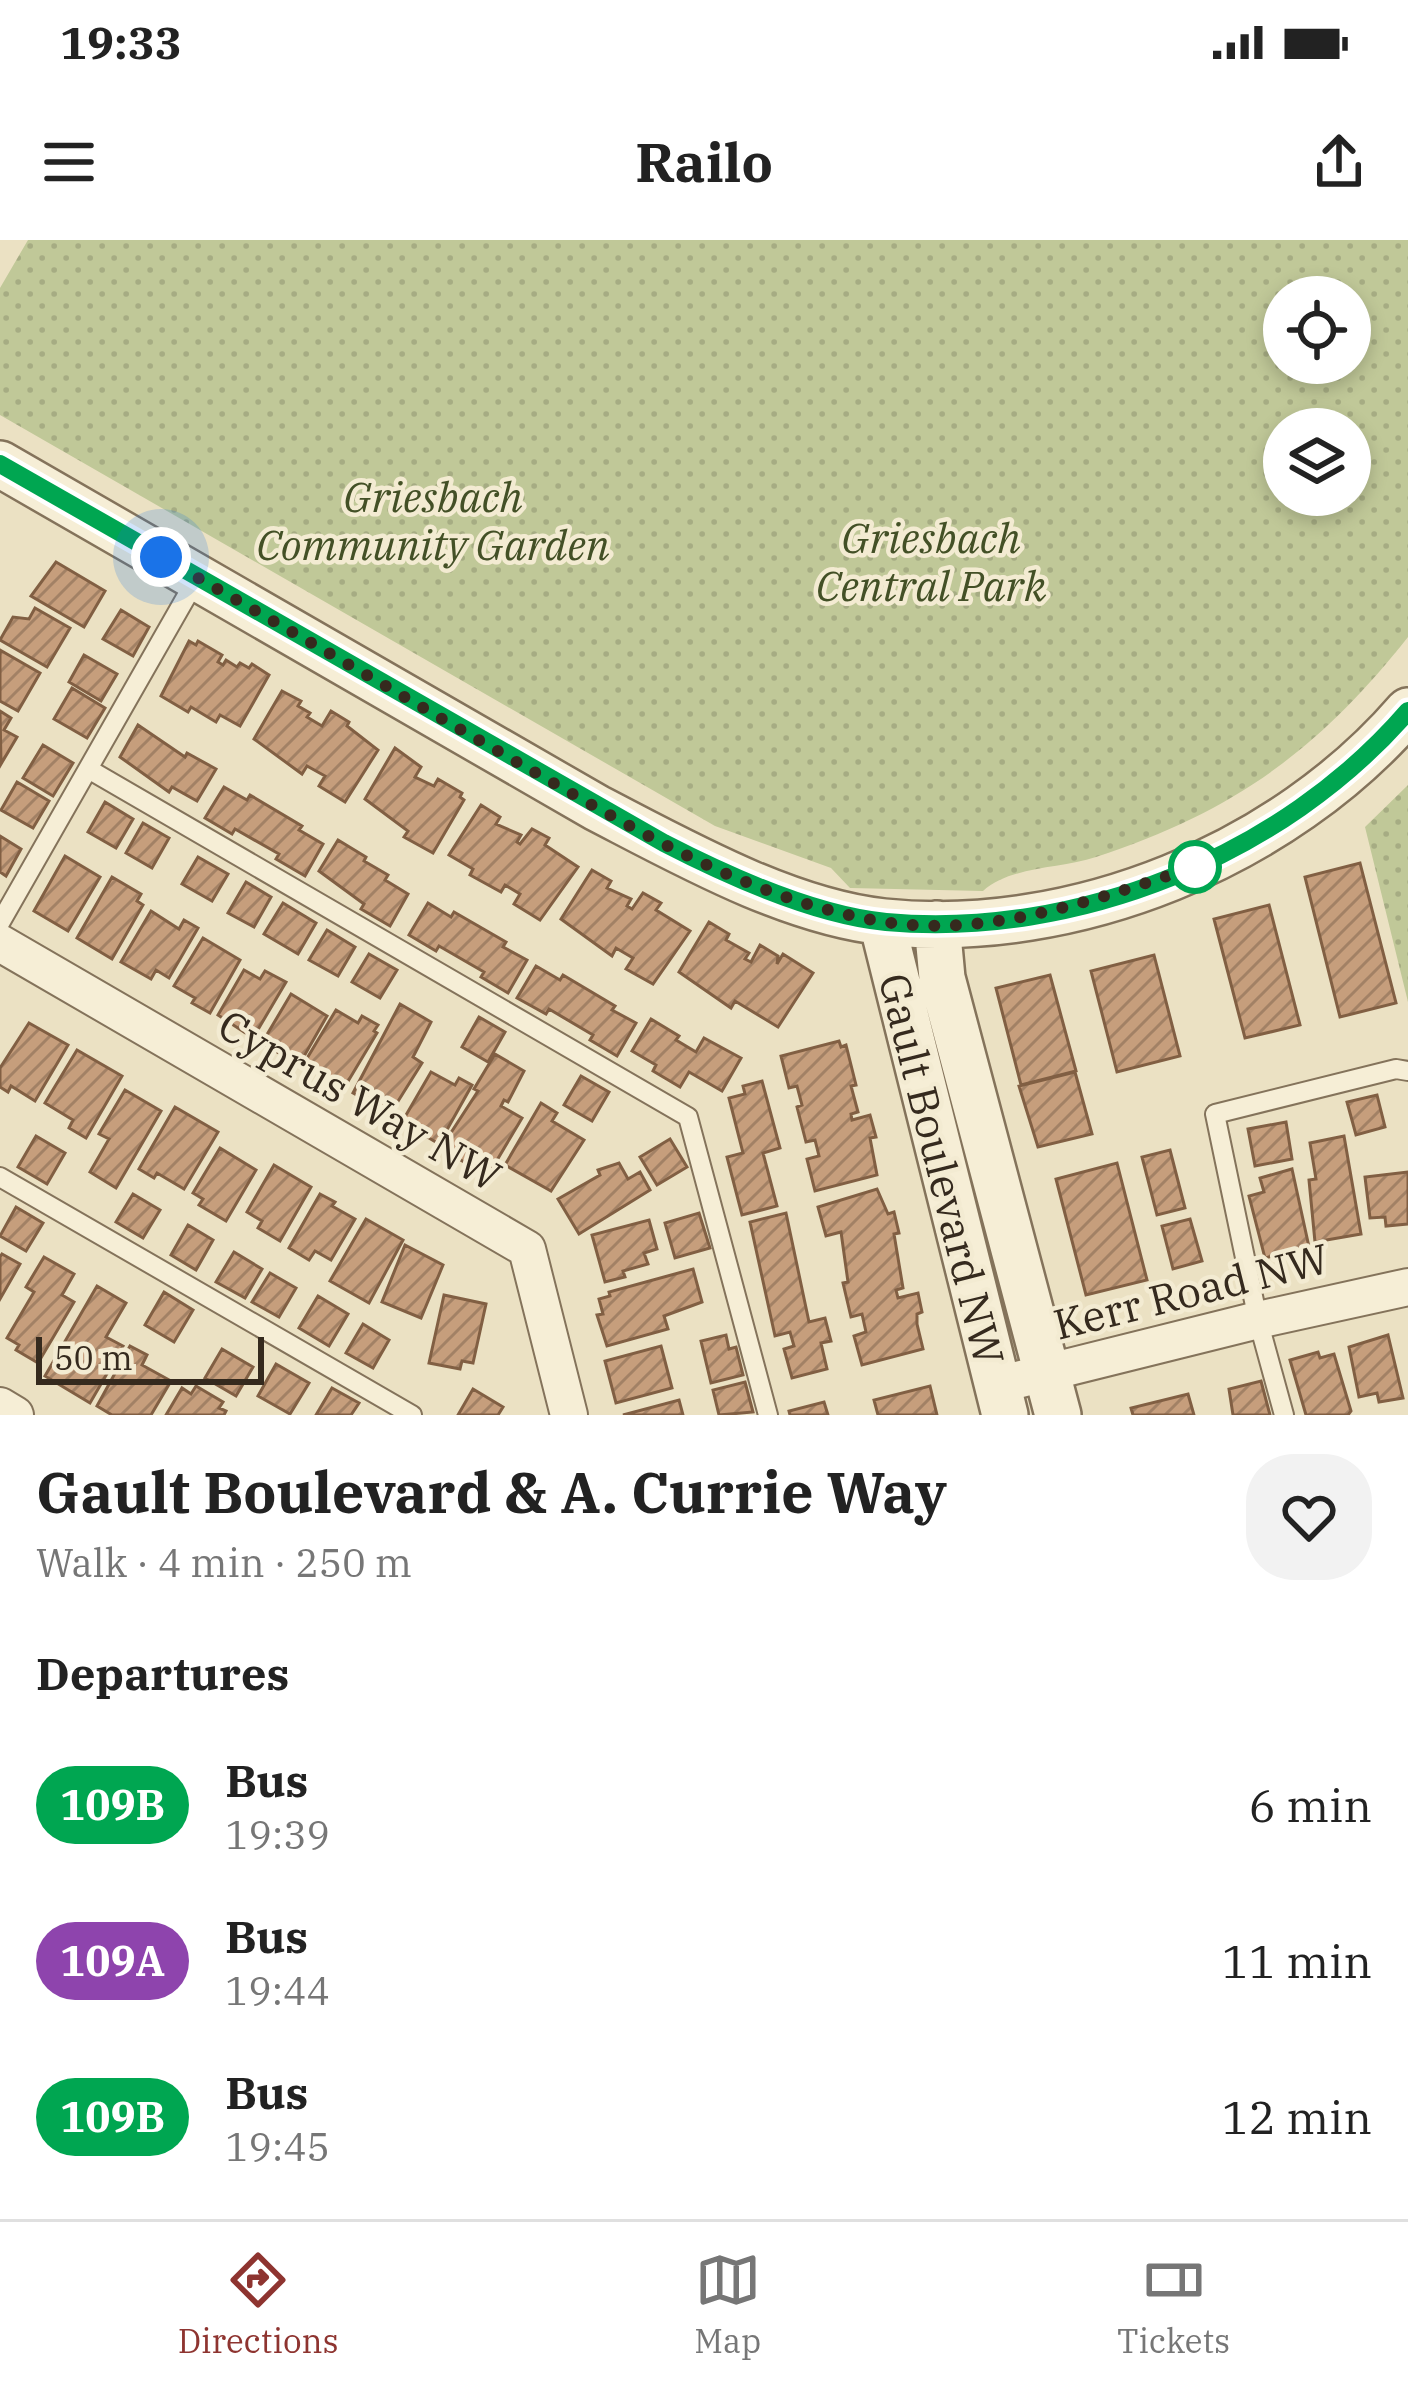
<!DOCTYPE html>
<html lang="en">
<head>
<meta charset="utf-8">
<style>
  body { margin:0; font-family:"IBM Plex Serif",serif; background:#f2f2f2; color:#222; height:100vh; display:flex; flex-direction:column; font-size:45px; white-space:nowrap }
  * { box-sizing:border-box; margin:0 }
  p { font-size:39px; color:#767676 }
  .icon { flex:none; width:66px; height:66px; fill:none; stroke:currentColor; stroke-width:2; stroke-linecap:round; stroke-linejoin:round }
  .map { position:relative; height:1175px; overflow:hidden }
  .panel { display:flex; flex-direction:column; background:#fff; flex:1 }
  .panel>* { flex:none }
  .badge { padding:0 24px; border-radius:39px; font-size:42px; line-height:78px }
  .buttons { position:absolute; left:1263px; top:36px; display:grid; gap:24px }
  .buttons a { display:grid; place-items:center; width:108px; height:108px; border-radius:50%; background:#fff; box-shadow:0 6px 18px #0003; font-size:60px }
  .scale { position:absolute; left:36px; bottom:30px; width:228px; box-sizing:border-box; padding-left:12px; border:6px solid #352a1e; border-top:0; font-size:33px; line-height:42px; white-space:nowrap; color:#352a1e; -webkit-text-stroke:9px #f3ebd2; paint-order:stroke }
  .you { position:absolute; width:60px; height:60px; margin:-30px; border:9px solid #fff; border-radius:50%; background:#1a73e8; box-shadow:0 0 0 18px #1a73e833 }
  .map>.badge { position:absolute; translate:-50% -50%; box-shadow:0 0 0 6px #fff }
  h2 { padding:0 36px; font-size:45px; line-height:108px }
  .round { display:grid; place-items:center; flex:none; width:126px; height:126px; border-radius:48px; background:#f2f2f2 }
  .summary { display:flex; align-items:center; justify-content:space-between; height:204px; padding:0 36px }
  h1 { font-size:57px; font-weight:700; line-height:90px }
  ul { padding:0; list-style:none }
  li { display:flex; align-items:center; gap:36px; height:156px; padding:0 36px }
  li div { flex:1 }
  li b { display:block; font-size:45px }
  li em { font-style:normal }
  li .badge { min-width:132px; font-weight:700; text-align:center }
  .status { display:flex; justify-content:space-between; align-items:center; height:84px; padding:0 60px; background:#fff; direction:ltr }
  .status svg { height:33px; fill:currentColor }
  header { display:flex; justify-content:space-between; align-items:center; height:156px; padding:0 36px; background:#fff; font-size:54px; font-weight:700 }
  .tab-bar { display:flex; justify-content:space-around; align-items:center; height:168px; border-top:3px solid #e0e0e0; background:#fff; font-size:33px; color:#767676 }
  .tab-bar a { display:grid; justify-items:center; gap:6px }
  .tab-bar .on { color:#8e3430 }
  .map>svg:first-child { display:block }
</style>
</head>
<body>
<div class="status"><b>19:33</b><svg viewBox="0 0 49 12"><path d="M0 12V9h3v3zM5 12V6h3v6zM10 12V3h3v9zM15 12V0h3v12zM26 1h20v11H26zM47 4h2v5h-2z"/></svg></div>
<header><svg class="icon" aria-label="menu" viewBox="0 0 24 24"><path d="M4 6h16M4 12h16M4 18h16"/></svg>Railo<svg class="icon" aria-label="share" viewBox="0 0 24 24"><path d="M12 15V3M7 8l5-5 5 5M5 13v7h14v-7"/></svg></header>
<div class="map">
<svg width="1408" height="1175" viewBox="0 0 1408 1175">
  <defs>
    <pattern id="park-dots" width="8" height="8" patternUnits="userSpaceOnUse" patternTransform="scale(3)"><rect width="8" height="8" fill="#c0c898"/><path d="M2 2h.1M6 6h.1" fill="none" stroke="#a6ac83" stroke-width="1.8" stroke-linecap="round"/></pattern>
    <pattern id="building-hatch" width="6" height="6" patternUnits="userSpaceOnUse" patternTransform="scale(3)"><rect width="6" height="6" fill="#c69e7c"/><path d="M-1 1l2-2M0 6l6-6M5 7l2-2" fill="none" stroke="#a28165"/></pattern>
  </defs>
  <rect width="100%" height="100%" fill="#ebe1c3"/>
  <path fill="url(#park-dots)" fill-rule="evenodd" d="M 28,0 L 1408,0 L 1408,397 C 1318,511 1233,572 1096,617 C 1059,629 1011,626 983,651 L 850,648 L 831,628 L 715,586 L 0,175 L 0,48 ZM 1284,57 L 1350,57 L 1350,123 L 1284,123 ZM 1284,189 L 1350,189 L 1350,255 L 1284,255 Z
    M 1408,545 L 1408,762 L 1365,587 Z"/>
  <path fill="url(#building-hatch)" stroke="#815f43" stroke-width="3" d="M 56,322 L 105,351 L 84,387 L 31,356 Z
    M 35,368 L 70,388 L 47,427 L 0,400 L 13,377 L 29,379 Z
    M 121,370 L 149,387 L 133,416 L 103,399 Z
    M 189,401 L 196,405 L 198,401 L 222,415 L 218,422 L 223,425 L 226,420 L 237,427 L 240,423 L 249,428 L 252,424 L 269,435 L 240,486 L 220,475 L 216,482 L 191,467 L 188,472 L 161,456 Z
    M 0,410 L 40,433 L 18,471 L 0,461 Z
    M 84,415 L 117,434 L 101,461 L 69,442 Z
    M 72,448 L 105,468 L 87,498 L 54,479 Z
    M 282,451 L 301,461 L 298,466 L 310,473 L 307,477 L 322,486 L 331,471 L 349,482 L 347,486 L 378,510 L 345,562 L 319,546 L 325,536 L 307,526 L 302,534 L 254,499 Z
    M 0,471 L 11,478 L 4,490 L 17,497 L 1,524 Z
    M 138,485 L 185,517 L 187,513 L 216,529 L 197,561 L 172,547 L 169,552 L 120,517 Z
    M 43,505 L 73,523 L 53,556 L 23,538 Z
    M 395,508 L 421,527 L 415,537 L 434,546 L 438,539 L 462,553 L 460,557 L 464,560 L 433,613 L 404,597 L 408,591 L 365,559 Z
    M 17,542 L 49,561 L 33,588 L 1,570 Z
    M 224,547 L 247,560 L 250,555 L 302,586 L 299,590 L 323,604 L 305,636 L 276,619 L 279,614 L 235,589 L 232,594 L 205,578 Z
    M 105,562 L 133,579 L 116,608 L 88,592 Z
    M 481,565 L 500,577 L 496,584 L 521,595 L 517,602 L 520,604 L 532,589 L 549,598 L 545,605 L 578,627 L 540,680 L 514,664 L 520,654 L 505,645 L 501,652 L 470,635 L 473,629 L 449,615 Z
    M 143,583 L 169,598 L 152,628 L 126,613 Z
    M 0,596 L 21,609 L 6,636 L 0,632 Z
    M 338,600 L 366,617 L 364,621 L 388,635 L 385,640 L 408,654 L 390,686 L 361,669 L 364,664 L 319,631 Z
    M 65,616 L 100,637 L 68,691 L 34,671 Z
    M 198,617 L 228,634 L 212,661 L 182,644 Z
    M 1360,623 L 1396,763 L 1340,777 L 1305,637 Z
    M 592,630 L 611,641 L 607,648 L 631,659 L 627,666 L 632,669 L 643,653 L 661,663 L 656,670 L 690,691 L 653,744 L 626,729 L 633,718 L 616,708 L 612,716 L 561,679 Z
    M 112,637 L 141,654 L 137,661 L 143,665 L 112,719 L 77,698 Z
    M 246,642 L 271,657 L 254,687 L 228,673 Z
    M 283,663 L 316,683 L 298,714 L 264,694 Z
    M 428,663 L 451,677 L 454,672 L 506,702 L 503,707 L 527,720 L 508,753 L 481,737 L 484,732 L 439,706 L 436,711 L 409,695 Z
    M 1269,665 L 1300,785 L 1245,798 L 1214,679 Z
    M 151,671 L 179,689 L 184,680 L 198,688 L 169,738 L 156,730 L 151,739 L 121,722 Z
    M 709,682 L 729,694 L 726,700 L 749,713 L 745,719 L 751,722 L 760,705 L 778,716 L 777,724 L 783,714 L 813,733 L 778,787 L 735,761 L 731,768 L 679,732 Z
    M 327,690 L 355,707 L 338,736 L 309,720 Z
    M 203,698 L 240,720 L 210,773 L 192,763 L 195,758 L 174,746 Z
    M 369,714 L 397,730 L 380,758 L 352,742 Z
    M 1154,715 L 1180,816 L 1117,832 L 1091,731 Z
    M 536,726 L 560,740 L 563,735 L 615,766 L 612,770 L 636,783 L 617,816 L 590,800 L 593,795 L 549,769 L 546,774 L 517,758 Z
    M 244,730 L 260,739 L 265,731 L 286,742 L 253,798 L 218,775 Z
    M 1050,735 L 1076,831 L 1021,845 L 996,748 Z
    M 291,754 L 327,776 L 299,825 L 262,803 Z
    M 400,764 L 431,782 L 413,817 L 422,823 L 390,874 L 353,853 Z
    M 336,770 L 358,783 L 362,776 L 378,785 L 374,791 L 377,793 L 344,848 L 303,825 Z
    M 479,777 L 505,792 L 488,822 L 462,807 Z
    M 651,779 L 679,796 L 676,800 L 696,812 L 704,798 L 741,818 L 722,851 L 689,832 L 680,847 L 653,831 L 656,825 L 632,811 Z
    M 29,783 L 68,805 L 35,861 L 11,846 L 8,852 L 0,847 L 0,828 Z
    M 839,801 L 841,807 L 846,805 L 856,845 L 851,846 L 858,872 L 851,874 L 852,880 L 870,875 L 876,897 L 870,898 L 877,935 L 815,951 L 807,919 L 819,916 L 815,900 L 806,902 L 797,867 L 802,865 L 797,846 L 789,848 L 781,816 Z
    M 77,810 L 122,836 L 86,898 L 69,888 L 73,880 L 45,863 Z
    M 495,814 L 524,831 L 508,862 L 504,860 L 501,866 L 522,878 L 490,932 L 476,924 L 474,928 L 441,908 L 478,851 L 474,849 Z
    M 431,832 L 455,845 L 459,838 L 472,845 L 439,904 L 402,882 Z
    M 1075,832 L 1092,894 L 1038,907 L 1019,846 Z
    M 581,836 L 609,852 L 592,881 L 564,865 Z
    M 762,841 L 780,908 L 763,913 L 777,966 L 742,975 L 727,917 L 743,913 L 729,858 L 745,854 L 743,846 Z
    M 125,850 L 161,871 L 116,948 L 90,932 L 109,899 L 99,894 Z
    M 1377,855 L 1385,887 L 1356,895 L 1347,862 Z
    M 541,863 L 557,873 L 552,881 L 584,900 L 551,951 L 505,925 Z
    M 175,867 L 218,892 L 184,949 L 157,933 L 154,938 L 139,929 Z
    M 1286,882 L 1292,919 L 1255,926 L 1248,889 Z
    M 36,896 L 65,913 L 47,944 L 18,927 Z
    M 1344,896 L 1361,994 L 1315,1002 L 1309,940 L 1316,939 L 1310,903 Z
    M 670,899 L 687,927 L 657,945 L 640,917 Z
    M 220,908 L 256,930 L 226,981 L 199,965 L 203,959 L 193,953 Z
    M 1170,910 L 1185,968 L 1157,975 L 1142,917 Z
    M 619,923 L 628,939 L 640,932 L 650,950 L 579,994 L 558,959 L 600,935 L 598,930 Z
    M 1117,923 L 1147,1040 L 1086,1055 L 1056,939 Z
    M 274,925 L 311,947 L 280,1001 L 258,988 L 262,981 L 247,972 Z
    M 1292,929 L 1309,1007 L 1265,1018 L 1249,956 L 1264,952 L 1260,938 Z
    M 1408,932 L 1408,984 L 1386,986 L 1385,977 L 1370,978 L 1365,937 Z
    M 877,949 L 888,974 L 894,972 L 899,993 L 894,994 L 903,1048 L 896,1050 L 898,1058 L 918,1053 L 922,1072 L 917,1074 L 917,1084 L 923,1109 L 862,1125 L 854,1096 L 866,1092 L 862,1074 L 851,1077 L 843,1043 L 848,1042 L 841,992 L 826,996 L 818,967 Z
    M 133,954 L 160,970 L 143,998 L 116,982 Z
    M 320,954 L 335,962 L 332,966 L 355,979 L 331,1020 L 315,1011 L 309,1020 L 289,1008 Z
    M 16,967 L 43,983 L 26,1011 L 0,996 Z
    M 699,973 L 710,1008 L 675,1018 L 665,983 Z
    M 786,973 L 809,1082 L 825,1078 L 831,1101 L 821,1103 L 827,1129 L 792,1138 L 784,1109 L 794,1106 L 790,1092 L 775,1096 L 750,982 Z
    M 366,979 L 403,1000 L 369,1063 L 330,1041 Z
    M 1190,979 L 1202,1021 L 1173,1029 L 1162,986 Z
    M 649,980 L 657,1009 L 644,1013 L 648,1024 L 623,1031 L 625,1037 L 605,1042 L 592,995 Z
    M 188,985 L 213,1000 L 196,1030 L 171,1015 Z
    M 405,1005 L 443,1025 L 421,1078 L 382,1062 Z
    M 234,1012 L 262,1029 L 245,1058 L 216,1042 Z
    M 2,1014 L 20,1024 L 0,1059 L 0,1017 Z
    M 44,1017 L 74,1034 L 62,1055 L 74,1062 L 38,1123 L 16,1110 L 19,1105 L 7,1098 L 34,1052 L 26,1047 Z
    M 693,1029 L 702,1062 L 664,1076 L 668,1089 L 607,1106 L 597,1075 L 603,1074 L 599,1059 L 610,1056 L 609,1052 Z
    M 270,1033 L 296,1048 L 279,1077 L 252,1062 Z
    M 97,1046 L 126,1063 L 106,1097 L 123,1106 L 90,1163 L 45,1136 Z
    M 164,1052 L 193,1070 L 174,1102 L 145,1085 Z
    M 444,1055 L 486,1064 L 473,1123 L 462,1121 L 460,1129 L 429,1123 Z
    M 318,1056 L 348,1074 L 329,1106 L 299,1088 Z
    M 363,1084 L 389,1100 L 373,1128 L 346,1113 Z
    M 726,1095 L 729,1109 L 736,1107 L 743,1135 L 711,1143 L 701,1101 Z
    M 1388,1095 L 1403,1158 L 1379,1162 L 1377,1153 L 1359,1157 L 1349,1107 Z
    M 130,1106 L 147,1115 L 142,1125 L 171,1141 L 151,1175 L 112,1175 L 97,1166 Z
    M 661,1106 L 672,1148 L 616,1163 L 605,1121 Z
    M 222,1109 L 253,1127 L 236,1156 L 205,1138 Z
    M 1318,1112 L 1320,1118 L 1334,1114 L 1351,1171 L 1348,1175 L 1306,1175 L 1290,1120 Z
    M 276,1124 L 309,1143 L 290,1174 L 258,1156 Z
    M 1261,1141 L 1270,1175 L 1233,1175 L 1229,1149 Z
    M 745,1142 L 753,1172 L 719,1175 L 713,1150 Z
    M 196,1146 L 223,1162 L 219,1168 L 226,1171 L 224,1175 L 166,1175 L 182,1148 L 191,1154 Z
    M 930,1146 L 937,1175 L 878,1175 L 874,1160 Z
    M 332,1148 L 359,1163 L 351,1175 L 316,1175 Z
    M 473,1149 L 503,1167 L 498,1175 L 458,1175 Z
    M 1188,1154 L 1194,1175 L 1133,1175 L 1131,1168 Z
    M 679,1160 L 683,1175 L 623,1175 Z
    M 824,1162 L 828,1175 L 790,1175 L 789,1171 Z"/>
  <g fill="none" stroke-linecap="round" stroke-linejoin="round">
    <defs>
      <path id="service" d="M 90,530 L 688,877 L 768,1175
        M 0,683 L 197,338
        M 0,937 L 412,1175
        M 1284,1175 L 1258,1080 L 1215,874 L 1396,829 L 1408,831"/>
      <path id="minor" d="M 0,703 L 527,1009 L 569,1175
        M 997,1145 L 1258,1080 L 1408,1047
        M 0,1166 L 15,1175"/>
      <path id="tertiary" d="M 0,224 L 597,568 C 682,612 788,672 884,682 C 1075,701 1284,615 1408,471
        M 882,682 L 1005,1175
        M 937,684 L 942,738 L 1058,1175"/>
    </defs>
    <use href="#service" stroke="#84735b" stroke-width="22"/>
    <use href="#minor" stroke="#84735b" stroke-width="40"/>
    <use href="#tertiary" stroke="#84735b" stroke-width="50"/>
    <use href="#service" stroke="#f6eed6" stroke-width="18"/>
    <use href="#minor" stroke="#f6eed6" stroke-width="36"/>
    <use href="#tertiary" stroke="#f6eed6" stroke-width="45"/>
  </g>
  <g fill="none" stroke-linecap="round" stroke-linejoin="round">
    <defs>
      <path id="line" d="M 0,224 L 664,603 C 728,636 813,675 886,682 C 1076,699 1283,616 1408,471"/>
    </defs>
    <use href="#line" stroke="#fff" stroke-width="27"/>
    <use href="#line" stroke="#00a651" stroke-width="18"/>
    <path stroke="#352a1e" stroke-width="12" stroke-dasharray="0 21.6" d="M 161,317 C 280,384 397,453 515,521 C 629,586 747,659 879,681 C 988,700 1099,658 1195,627"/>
  </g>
  <circle fill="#fff" stroke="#00a651" stroke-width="6" cx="1195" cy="627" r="24"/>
  <g text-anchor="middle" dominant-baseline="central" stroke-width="9" stroke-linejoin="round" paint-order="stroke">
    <g font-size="42" font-style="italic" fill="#435026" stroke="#f3ebd2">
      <text x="433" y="256">Griesbach<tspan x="433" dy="48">Community Garden</tspan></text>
      <text x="931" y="297">Griesbach<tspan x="931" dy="48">Central Park</tspan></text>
    </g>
    <g font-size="42" fill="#352a1e" stroke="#f3ebd2">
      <text transform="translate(360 860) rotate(30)">Cyprus Way NW</text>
      <text transform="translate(942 929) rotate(76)">Gault Boulevard NW</text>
      <text transform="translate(1191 1051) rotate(-14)">Kerr Road NW</text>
    </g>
  </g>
</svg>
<div class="buttons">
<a><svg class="icon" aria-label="locate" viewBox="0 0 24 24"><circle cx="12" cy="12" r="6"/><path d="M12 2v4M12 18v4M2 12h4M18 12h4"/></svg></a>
<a><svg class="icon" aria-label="layers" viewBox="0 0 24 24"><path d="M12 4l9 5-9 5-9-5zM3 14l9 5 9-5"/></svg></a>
</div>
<div class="scale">50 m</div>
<div class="you" style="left:161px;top:317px"></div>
</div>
<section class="panel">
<div class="summary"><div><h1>Gault Boulevard &amp; A. Currie Way</h1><p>Walk · 4 min · 250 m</p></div><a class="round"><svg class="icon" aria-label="heart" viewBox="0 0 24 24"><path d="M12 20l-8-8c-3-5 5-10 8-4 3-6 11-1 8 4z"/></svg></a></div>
<h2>Departures</h2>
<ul>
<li><span class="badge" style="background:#00a651;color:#fff">109B</span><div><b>Bus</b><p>19:39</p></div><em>6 min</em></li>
<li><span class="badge" style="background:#8e44ad;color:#fff">109A</span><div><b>Bus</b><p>19:44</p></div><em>11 min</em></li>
<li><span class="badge" style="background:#00a651;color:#fff">109B</span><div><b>Bus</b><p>19:45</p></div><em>12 min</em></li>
</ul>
</section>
<nav class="tab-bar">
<a class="on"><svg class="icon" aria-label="directions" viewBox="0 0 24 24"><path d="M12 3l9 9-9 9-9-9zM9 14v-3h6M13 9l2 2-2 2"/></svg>Directions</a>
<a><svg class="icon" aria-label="map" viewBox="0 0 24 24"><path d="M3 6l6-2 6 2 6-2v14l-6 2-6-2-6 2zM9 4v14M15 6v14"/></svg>Map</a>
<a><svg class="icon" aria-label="tickets" viewBox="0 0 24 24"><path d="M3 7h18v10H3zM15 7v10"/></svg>Tickets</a>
</nav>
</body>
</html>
